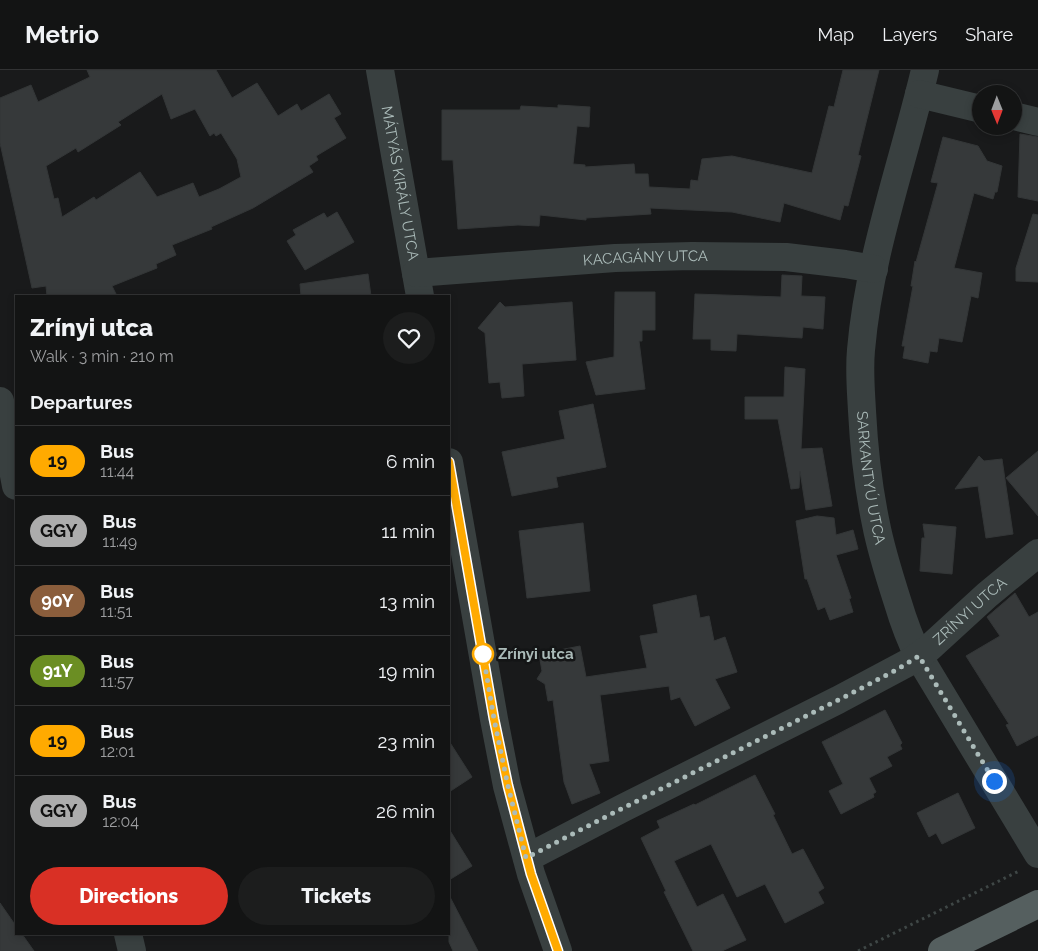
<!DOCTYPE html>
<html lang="en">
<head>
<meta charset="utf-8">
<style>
  body { margin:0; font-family:Raleway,sans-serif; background:#1c1d1d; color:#f1f3f6; height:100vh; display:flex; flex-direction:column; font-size:19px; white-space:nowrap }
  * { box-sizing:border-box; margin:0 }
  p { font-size:16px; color:#9d9ea0 }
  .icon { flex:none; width:28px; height:28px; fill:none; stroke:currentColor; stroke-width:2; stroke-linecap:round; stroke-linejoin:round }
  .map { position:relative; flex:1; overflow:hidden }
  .drawer { position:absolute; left:15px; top:225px; width:435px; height:640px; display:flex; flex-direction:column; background:#131414; border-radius:0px; box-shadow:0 2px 8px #0003,0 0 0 1px #323334 }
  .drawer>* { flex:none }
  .badge { padding:0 10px; border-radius:16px; font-size:18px; line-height:32px }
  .needle { width:32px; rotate:179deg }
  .fabs { position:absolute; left:972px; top:15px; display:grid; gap:10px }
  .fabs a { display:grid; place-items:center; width:50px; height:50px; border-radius:50%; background:#131414; box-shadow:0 2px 8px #0003,0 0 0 1px #323334; font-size:25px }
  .you { position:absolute; width:25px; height:25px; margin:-12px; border:4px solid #fff; border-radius:50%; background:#1a73e8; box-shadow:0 0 0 8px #1a73e833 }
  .map>.badge { position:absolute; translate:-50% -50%; box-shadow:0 0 0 2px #fff }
  h2 { padding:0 15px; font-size:19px; line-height:45px }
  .round { display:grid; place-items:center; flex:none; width:52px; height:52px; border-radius:26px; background:#1c1d1d }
  .summary { display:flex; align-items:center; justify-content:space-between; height:85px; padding:0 15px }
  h1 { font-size:24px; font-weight:800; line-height:38px }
  .cta { display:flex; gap:10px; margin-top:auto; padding:10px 15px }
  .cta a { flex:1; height:58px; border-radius:30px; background:#d93025; color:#fff; font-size:20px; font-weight:800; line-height:58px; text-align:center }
  .cta a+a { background:#1c1d1d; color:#f1f3f6 }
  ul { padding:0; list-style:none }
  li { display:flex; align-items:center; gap:15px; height:70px; padding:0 15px; border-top:1px solid #323334 }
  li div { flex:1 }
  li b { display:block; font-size:19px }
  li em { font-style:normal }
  li .badge { min-width:55px; font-weight:700; text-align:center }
  header { display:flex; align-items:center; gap:30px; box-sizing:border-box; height:70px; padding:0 25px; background:#131414; border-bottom:1px solid #323334 }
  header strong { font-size:24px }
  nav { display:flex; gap:28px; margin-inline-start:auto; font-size:18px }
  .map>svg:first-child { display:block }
</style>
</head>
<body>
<header>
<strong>Metrio</strong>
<nav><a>Map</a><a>Layers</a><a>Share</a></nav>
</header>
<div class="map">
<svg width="1038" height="881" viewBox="0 0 1038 881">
  <rect width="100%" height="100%" fill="#191a1b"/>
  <path fill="#36393a" stroke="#333637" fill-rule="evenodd" d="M 87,0 L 216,0 L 232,28 L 257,13 L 278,46 L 297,34 L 301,41 L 329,24 L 341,44 L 334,48 L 346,68 L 316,86 L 318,90 L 309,96 L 313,102 L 253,138 L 211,157 L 212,159 L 172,175 L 176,185 L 156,194 L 157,198 L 112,216 L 117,226 L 47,226 L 46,216 L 32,218 L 0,73 L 0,28 L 31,15 L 38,32 L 90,7 ZM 162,24 L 171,49 L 195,39 L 210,66 L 214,63 L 216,66 L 221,63 L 237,89 L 241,107 L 219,119 L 199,127 L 193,113 L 157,127 L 140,102 L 96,130 L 94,127 L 62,147 L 58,128 L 54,129 L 46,96 L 76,78 L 78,82 L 121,55 L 118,52 Z
    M 843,0 L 879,0 L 858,85 L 861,86 L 848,136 L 844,135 L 840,150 L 784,133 L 780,152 L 732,142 L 650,138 L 651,144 L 586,148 L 586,150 L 540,145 L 539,156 L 518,155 L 458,159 L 453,90 L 442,90 L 442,40 L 520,40 L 521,36 L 558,38 L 558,35 L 590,37 L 589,57 L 577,56 L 573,94 L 585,95 L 585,97 L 634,94 L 635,104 L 648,104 L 649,117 L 690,119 L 691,110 L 698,111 L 702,89 L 732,86 L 812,103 L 829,36 L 834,37 Z
    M 1020,64 L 1038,67 L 1038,131 L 1018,127 Z
    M 943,67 L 978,76 L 987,91 L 1002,96 L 997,122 L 995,122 L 993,129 L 974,123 L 954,198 L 982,203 L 978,228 L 971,226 L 962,272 L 939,268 L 937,282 L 930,281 L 928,293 L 903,288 L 905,276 L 902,276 L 913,216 L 911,216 L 915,191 L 916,192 L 938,113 L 931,112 Z
    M 337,142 L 354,172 L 305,200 L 287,171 L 296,165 L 293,160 L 324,143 L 327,148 Z
    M 1033,144 L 1038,145 L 1038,212 L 1016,211 L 1016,198 Z
    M 368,204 L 371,226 L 301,226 L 300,214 Z
    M 782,205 L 802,206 L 801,226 L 825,227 L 823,259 L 803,257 L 802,268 L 737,264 L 736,281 L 711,280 L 711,269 L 693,269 L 695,224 L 781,227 Z
    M 615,222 L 655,222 L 655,260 L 642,260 L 642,271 L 639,271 L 645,319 L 596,325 L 586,292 L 614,287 Z
    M 500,232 L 505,237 L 572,232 L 576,290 L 522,294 L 524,326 L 502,328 L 500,312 L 489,313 L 485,263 L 478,258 Z
    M 785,297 L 805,299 L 801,379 L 822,378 L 832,436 L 806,440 L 800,401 L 799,418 L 791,419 L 778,349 L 745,349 L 745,327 L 784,327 Z
    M 593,334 L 606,397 L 556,407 L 558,417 L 512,426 L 502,382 L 565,369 L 559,341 Z
    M 1038,381 L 1038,446 L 1006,408 Z
    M 979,386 L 984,391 L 1002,389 L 1013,464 L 986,468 L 978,416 L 955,419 Z
    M 817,446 L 834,448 L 836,465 L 853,460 L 858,479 L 836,485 L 851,528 L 849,529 L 853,542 L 830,550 L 825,537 L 818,540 L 807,509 L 805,509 L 796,451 Z
    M 583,453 L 590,521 L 527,528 L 519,461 Z
    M 923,454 L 956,457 L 952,504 L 920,501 L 922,468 L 925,468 Z
    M 1015,523 L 1029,547 L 1038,542 L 1038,665 L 1017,676 L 1006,655 L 1009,654 L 966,586 L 1000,566 L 987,547 Z
    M 696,525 L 700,548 L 709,546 L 714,571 L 725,567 L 737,602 L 715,609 L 730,638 L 695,656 L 680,627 L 671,630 L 669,616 L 600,625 L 609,691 L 589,694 L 600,723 L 572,734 L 564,712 L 553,630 L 548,631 L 545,614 L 537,609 L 542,601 L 539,584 L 580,576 L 586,607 L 647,598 L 640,566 L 658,563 L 653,535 Z
    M 885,640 L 902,673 L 900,675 L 902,679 L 887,687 L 892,696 L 869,708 L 876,722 L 873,724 L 874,727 L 841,744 L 829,721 L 843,714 L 822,672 Z
    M 449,671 L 472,707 L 449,722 Z
    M 755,705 L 775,744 L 773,745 L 792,784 L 803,779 L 824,818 L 818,822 L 824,833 L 785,853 L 765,814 L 737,827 L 711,774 L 674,791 L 697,837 L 723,824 L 746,870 L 722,881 L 693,881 L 664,822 L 666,821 L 641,768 L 660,758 L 657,751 L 694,734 L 695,735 Z
    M 958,723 L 975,758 L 942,774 L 936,763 L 929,767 L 917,743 Z
    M 449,759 L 472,796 L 449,810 Z
    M 449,825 L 478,881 L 453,881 L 449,872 Z
    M 0,833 L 16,856 L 16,864 L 22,864 L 34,881 L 0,881 Z"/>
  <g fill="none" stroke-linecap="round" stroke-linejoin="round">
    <path stroke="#3f4746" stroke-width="3" stroke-dasharray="2.5 4" stroke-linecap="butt" d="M 858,881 L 1019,801"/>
    <g stroke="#394040" stroke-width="28">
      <path id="s1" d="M 380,0 L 420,226"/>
      <path id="s2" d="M 925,0 C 903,93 869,185 861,280 C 859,301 861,321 862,341 C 864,379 868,416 876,454 C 881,480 889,505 897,530 C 903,550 909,568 919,587 L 1038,784"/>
      <path d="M 919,24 L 981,39"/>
      <path d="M 1014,46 L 1038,52"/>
      <path id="s3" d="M 416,203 L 615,188 L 692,186 L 786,187 L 845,194 L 874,199"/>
      <path d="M 0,331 L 16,416"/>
      <path d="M 449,392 L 494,649 L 507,716 L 531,804 L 558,881"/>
      <path id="s4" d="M 527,788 L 623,738 L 838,630 L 913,590 L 928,579 L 987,525 L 1038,483"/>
      <path d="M 128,864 L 132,881"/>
    </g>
    <path stroke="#555f5f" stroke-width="28" d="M 942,881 L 1038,834"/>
  </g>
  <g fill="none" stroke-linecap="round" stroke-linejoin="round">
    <defs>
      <path id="line" d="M 449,392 L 494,649 L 508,716 L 531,804 L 558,881"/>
    </defs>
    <use href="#line" stroke="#fff" stroke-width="11"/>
    <use href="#line" stroke="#fa0" stroke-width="8"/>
    <path stroke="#abbbb9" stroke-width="5" stroke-dasharray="0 9" d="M 483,584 L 494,649 L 508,716 L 526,788 L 623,738 L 852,623 L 896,600 L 919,586 L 994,711"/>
  </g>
  <circle fill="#fff" stroke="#fa0" stroke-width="2.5" cx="483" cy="584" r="10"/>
  <g text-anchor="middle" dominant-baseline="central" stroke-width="5" stroke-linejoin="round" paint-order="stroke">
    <g font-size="15" fill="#abbbb9" stroke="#141516">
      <text stroke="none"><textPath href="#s1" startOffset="115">MÁTYÁS KIRÁLY UTCA</textPath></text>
      <text stroke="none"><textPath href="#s3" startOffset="230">KACAGÁNY UTCA</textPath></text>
      <text stroke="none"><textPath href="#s2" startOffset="416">SARKANTYÚ UTCA</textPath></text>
      <text stroke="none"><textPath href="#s4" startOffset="509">ZRÍNYI UTCA</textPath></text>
    </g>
    <g font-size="15" font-weight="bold" fill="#abbbb9" stroke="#141516" text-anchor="start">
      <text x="498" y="584">Zrínyi utca</text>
    </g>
  </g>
</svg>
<div class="fabs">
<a><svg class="needle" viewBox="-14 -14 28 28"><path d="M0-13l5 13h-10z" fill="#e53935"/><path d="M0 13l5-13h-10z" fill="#9d9ea0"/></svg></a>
</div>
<div class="you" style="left:994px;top:711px"></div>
<section class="drawer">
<div class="summary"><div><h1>Zrínyi utca</h1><p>Walk · 3 min · 210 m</p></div><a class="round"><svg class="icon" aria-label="heart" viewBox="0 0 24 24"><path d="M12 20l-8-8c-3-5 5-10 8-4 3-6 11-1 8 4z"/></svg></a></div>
<h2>Departures</h2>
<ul>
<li><span class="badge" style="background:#fa0;color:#111">19</span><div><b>Bus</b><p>11:44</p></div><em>6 min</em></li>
<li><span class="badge" style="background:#acacac;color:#111">GGY</span><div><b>Bus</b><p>11:49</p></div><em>11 min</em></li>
<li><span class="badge" style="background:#8b5e3c;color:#fff">90Y</span><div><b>Bus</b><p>11:51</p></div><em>13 min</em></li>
<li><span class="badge" style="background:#6b8e23;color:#fff">91Y</span><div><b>Bus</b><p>11:57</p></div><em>19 min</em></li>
<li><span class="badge" style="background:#fa0;color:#111">19</span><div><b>Bus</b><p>12:01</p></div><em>23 min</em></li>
<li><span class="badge" style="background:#acacac;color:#111">GGY</span><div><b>Bus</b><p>12:04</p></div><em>26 min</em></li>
</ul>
<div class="cta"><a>Directions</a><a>Tickets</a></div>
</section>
</div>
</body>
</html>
